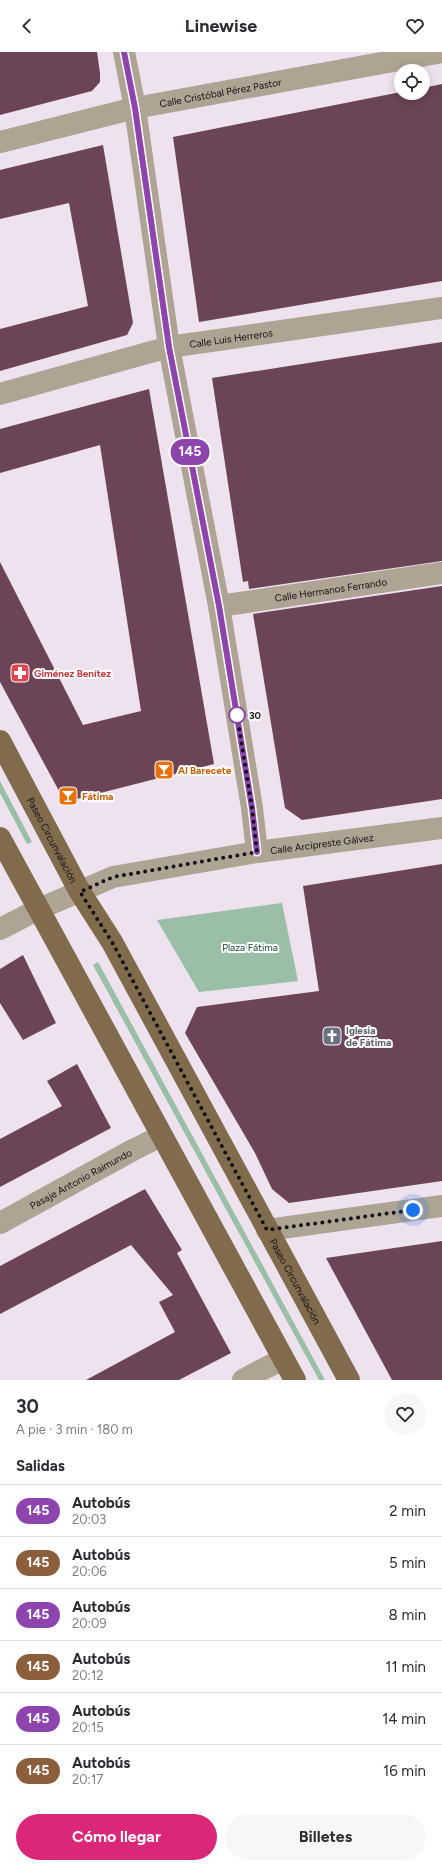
<!DOCTYPE html>
<html lang="es">
<head>
<meta charset="utf-8">
<style>
  body { margin:0; font-family:Figtree,sans-serif; background:#f7f7f7; color:#2b2b33; height:100vh; display:flex; flex-direction:column; font-size:15px; white-space:nowrap }
  * { box-sizing:border-box; margin:0 }
  p { font-size:13px; color:#7c7c81 }
  .icon { flex:none; width:22px; height:22px; fill:none; stroke:currentColor; stroke-width:2; stroke-linecap:round; stroke-linejoin:round }
  .map { position:relative; height:1328px; overflow:hidden }
  .drawer { display:flex; flex-direction:column; background:#fff; flex:1 }
  .drawer>* { flex:none }
  .badge { padding:0 8px; border-radius:13px; font-size:14px; line-height:26px }
  .controls { position:absolute; left:394px; top:12px; display:grid; gap:8px }
  .controls a { display:grid; place-items:center; width:36px; height:36px; border-radius:50%; background:#fff; box-shadow:0 2px 10px #0003; font-size:20px }
  .you { position:absolute; width:20px; height:20px; margin:-10px; border:3px solid #fff; border-radius:50%; background:#1a73e8; box-shadow:0 0 0 6px #1a73e833 }
  .map>.badge { position:absolute; translate:-50% -50%; box-shadow:0 0 0 2px #fff }
  h2 { padding:0 16px; font-size:15px; line-height:36px }
  .round { display:grid; place-items:center; flex:none; width:42px; height:42px; border-radius:21px; background:#f7f7f7 }
  .head { display:flex; align-items:center; justify-content:space-between; height:68px; padding:0 16px }
  h1 { font-size:19px; font-weight:700; line-height:30px }
  .primary-button { display:flex; gap:8px; margin-top:auto; padding:8px 16px }
  .primary-button a { flex:1; height:46px; border-radius:24px; background:#db2777; color:#fff; font-size:16px; font-weight:700; line-height:46px; text-align:center }
  .primary-button a+a { background:#f7f7f7; color:#2b2b33 }
  ul { padding:0; list-style:none }
  li { display:flex; align-items:center; gap:12px; height:52px; padding:0 16px; border-top:1px solid #e1e1e2 }
  li div { flex:1 }
  li b { display:block; font-size:15px }
  li em { font-style:normal }
  li .badge { min-width:44px; font-weight:700; text-align:center }
  header { display:flex; justify-content:space-between; align-items:center; height:52px; padding:0 16px; background:#fff; font-size:18px; font-weight:700 }
  .map>svg:first-child { display:block }
</style>
</head>
<body>
<header><svg class="icon" aria-label="back" viewBox="0 0 24 24"><path d="M15 5l-7 7 7 7"/></svg>Linewise<svg class="icon" aria-label="heart" viewBox="0 0 24 24"><path d="M12 20l-8-8c-3-5 5-10 8-4 3-6 11-1 8 4z"/></svg></header>
<div class="map">
<svg width="442" height="1328" viewBox="0 0 442 1328">
  <rect width="100%" height="100%" fill="#ede2ee"/>
  <path fill="#9abea6" d="M 0,729 L 32,790 L 27,792 L 0,741 Z
    M 282,851 L 298,929 L 199,940 L 157,868 Z
    M 98,910 L 325,1328 L 319,1328 L 93,913 Z"/>
  <path fill="#6b4458" d="M 0,0 L 97,0 L 100,21 L 100,30 L 92,39 L 0,63 Z
    M 442,32 L 442,229 L 199,270 L 173,85 L 401,40 L 423,41 L 423,36 Z
    M 103,93 L 133,271 L 127,283 L 0,319 L 0,277 L 88,254 L 69,151 L 0,167 L 0,118 Z
    M 442,290 L 442,509 L 249,537 L 248,529 L 243,530 L 212,326 Z
    M 149,337 L 214,712 L 65,750 L 0,630 L 0,510 L 83,673 L 141,659 L 100,393 L 0,421 L 0,377 Z
    M 442,534 L 442,747 L 302,768 L 285,756 L 253,562 Z
    M 442,812 L 442,1129 L 289,1151 L 272,1137 L 255,1101 L 185,981 L 197,955 L 319,939 L 303,834 Z
    M 23,903 L 56,971 L 23,988 L 0,951 L 0,917 Z
    M 77,1012 L 111,1076 L 0,1135 L 0,1087 L 62,1054 L 47,1029 Z
    M 145,1137 L 182,1198 L 177,1201 L 231,1301 L 179,1328 L 86,1328 L 175,1280 L 159,1250 L 173,1243 L 131,1193 L 0,1262 L 0,1214 Z
    M 442,1189 L 442,1328 L 392,1328 L 326,1206 Z"/>
  <g fill="none" stroke-linecap="round" stroke-linejoin="round">
    <path stroke="#afa393" stroke-width="22" d="M 131,1099 L 161,1084
      M 252,1323 L 283,1307"/>
    <g stroke="#afa393" stroke-width="22">
      <path d="M 124,0 L 135,56 L 169,295 L 219,554 L 252,756 L 257,800"/>
      <path id="s1" d="M 0,90 L 135,56 L 442,0"/>
      <path id="s2" d="M 0,342 L 169,295 L 442,256"/>
      <path id="s3" d="M 219,554 L 442,521"/>
      <path id="s4" d="M 0,877 L 39,857 L 113,825 L 257,800 L 442,776"/>
      <path id="s5" d="M 0,1171 L 131,1099"/>
      <path d="M 267,1178 L 442,1154"/>
      <path d="M 243,1328 L 252,1323"/>
    </g>
    <g stroke="#816b4d" stroke-width="22">
      <path id="s6" d="M 0,689 L 80,840 L 112,890 L 349,1328"/>
      <path d="M 0,786 L 295,1328"/>
    </g>
  </g>
  <g fill="none" stroke-linecap="round" stroke-linejoin="round">
    <defs>
      <path id="line" d="M 124,0 L 135,56 L 169,295 L 219,554 L 252,756 L 257,800"/>
    </defs>
    <use href="#line" stroke="#fff" stroke-width="9"/>
    <use href="#line" stroke="#8e44ad" stroke-width="6"/>
    <path stroke="#131014" stroke-width="4" stroke-dasharray="0 7.2" d="M 237,663 L 252,756 L 257,800 L 113,825 L 80,840 L 112,890 L 267,1178 L 413,1158"/>
  </g>
  <defs>
    <symbol id="pharmacy-square" viewBox="-11 -11 22 22"><rect x="-9" y="-9" width="18" height="18" rx="4" fill="#e0444e" stroke="#fff"/><path d="M-2-6h4v4h4v4h-4v4h-4v-4h-4v-4h4Z" fill="#fff"/></symbol>
    <symbol id="bar-square" viewBox="-11 -11 22 22"><rect x="-9" y="-9" width="18" height="18" rx="4" fill="#e8710a" stroke="#fff"/><path d="M-6-5H6L.8 .8V4.5H3.5V6h-7V4.5H-.8V.8Z" fill="#fff"/></symbol>
    <symbol id="church-square" viewBox="-11 -11 22 22"><rect x="-9" y="-9" width="18" height="18" rx="4" fill="#6b7280" stroke="#fff"/><path d="M-1.2-6h2.4v3.5h3.3v2.4h-3.3V6h-2.4V-.1h-3.3v-2.4h3.3Z" fill="#fff"/></symbol>
  </defs>
  <g fill-rule="evenodd">
    <use href="#pharmacy-square" x="9" y="610" width="22" height="22"/>
    <use href="#bar-square" x="153" y="707" width="22" height="22"/>
    <use href="#bar-square" x="57" y="733" width="22" height="22"/>
    <use href="#church-square" x="321" y="973" width="22" height="22"/>
  </g>
  <circle fill="#fff" stroke="#8e44ad" stroke-width="2" cx="237" cy="663" r="8"/>
  <g text-anchor="middle" dominant-baseline="central" stroke-width="4" stroke-linejoin="round" paint-order="stroke">
    <g font-size="10" fill="#131014" stroke="#fff">
      <text stroke="none"><textPath href="#s1" startOffset="226">Calle Cristóbal Pérez Pastor</textPath></text>
      <text stroke="none"><textPath href="#s2" startOffset="238">Calle Luis Herreros</textPath></text>
      <text stroke="none"><textPath href="#s3" startOffset="113">Calle Hermanos Ferrando</textPath></text>
      <text stroke="none"><textPath href="#s6" startOffset="112">Paseo Circunvalación</textPath></text>
      <text stroke="none"><textPath href="#s4" startOffset="336">Calle Arcipreste Gálvez</textPath></text>
      <text stroke="none"><textPath href="#s5" startOffset="92">Pasaje Antonio Raimundo</textPath></text>
      <text stroke="none"><textPath href="#s6" startOffset="616">Paseo Circunvalación</textPath></text>
    </g>
    <g font-size="10" font-weight="bold" fill="#be3a42" stroke="#fff" text-anchor="start">
      <text x="34" y="621">Giménez Benítez</text>
    </g>
    <g font-size="10" font-weight="bold" fill="#131014" stroke="#fff" text-anchor="start">
      <text x="249" y="663">30</text>
    </g>
    <g font-size="10" font-weight="bold" fill="#c56008" stroke="#fff" text-anchor="start">
      <text x="178" y="718">Al Barecete</text>
      <text x="82" y="744">Fátima</text>
    </g>
    <g font-size="10" fill="#093e23" stroke="#fff">
      <text x="250" y="895">Plaza Fátima</text>
    </g>
    <g font-size="10" font-weight="bold" fill="#5b616d" stroke="#fff" text-anchor="start">
      <text x="346" y="978">Iglesia<tspan x="346" dy="12">de Fátima</tspan></text>
    </g>
  </g>
</svg>
<div class="controls">
<a><svg class="icon" aria-label="locate" viewBox="0 0 24 24"><circle cx="12" cy="12" r="6"/><path d="M12 2v4M12 18v4M2 12h4M18 12h4"/></svg></a>
</div>
<div class="you" style="left:413px;top:1158px"></div>
<b class="badge" style="left:190px;top:400px;background:#8e44ad;color:#fff">145</b>
</div>
<section class="drawer">
<div class="head"><div><h1>30</h1><p>A pie · 3 min · 180 m</p></div><a class="round"><svg class="icon" aria-label="heart" viewBox="0 0 24 24"><path d="M12 20l-8-8c-3-5 5-10 8-4 3-6 11-1 8 4z"/></svg></a></div>
<h2>Salidas</h2>
<ul>
<li><span class="badge" style="background:#8e44ad;color:#fff">145</span><div><b>Autobús</b><p>20:03</p></div><em>2 min</em></li>
<li><span class="badge" style="background:#8b5e3c;color:#fff">145</span><div><b>Autobús</b><p>20:06</p></div><em>5 min</em></li>
<li><span class="badge" style="background:#8e44ad;color:#fff">145</span><div><b>Autobús</b><p>20:09</p></div><em>8 min</em></li>
<li><span class="badge" style="background:#8b5e3c;color:#fff">145</span><div><b>Autobús</b><p>20:12</p></div><em>11 min</em></li>
<li><span class="badge" style="background:#8e44ad;color:#fff">145</span><div><b>Autobús</b><p>20:15</p></div><em>14 min</em></li>
<li><span class="badge" style="background:#8b5e3c;color:#fff">145</span><div><b>Autobús</b><p>20:17</p></div><em>16 min</em></li>
</ul>
<div class="primary-button"><a>Cómo llegar</a><a>Billetes</a></div>
</section>
</body>
</html>
